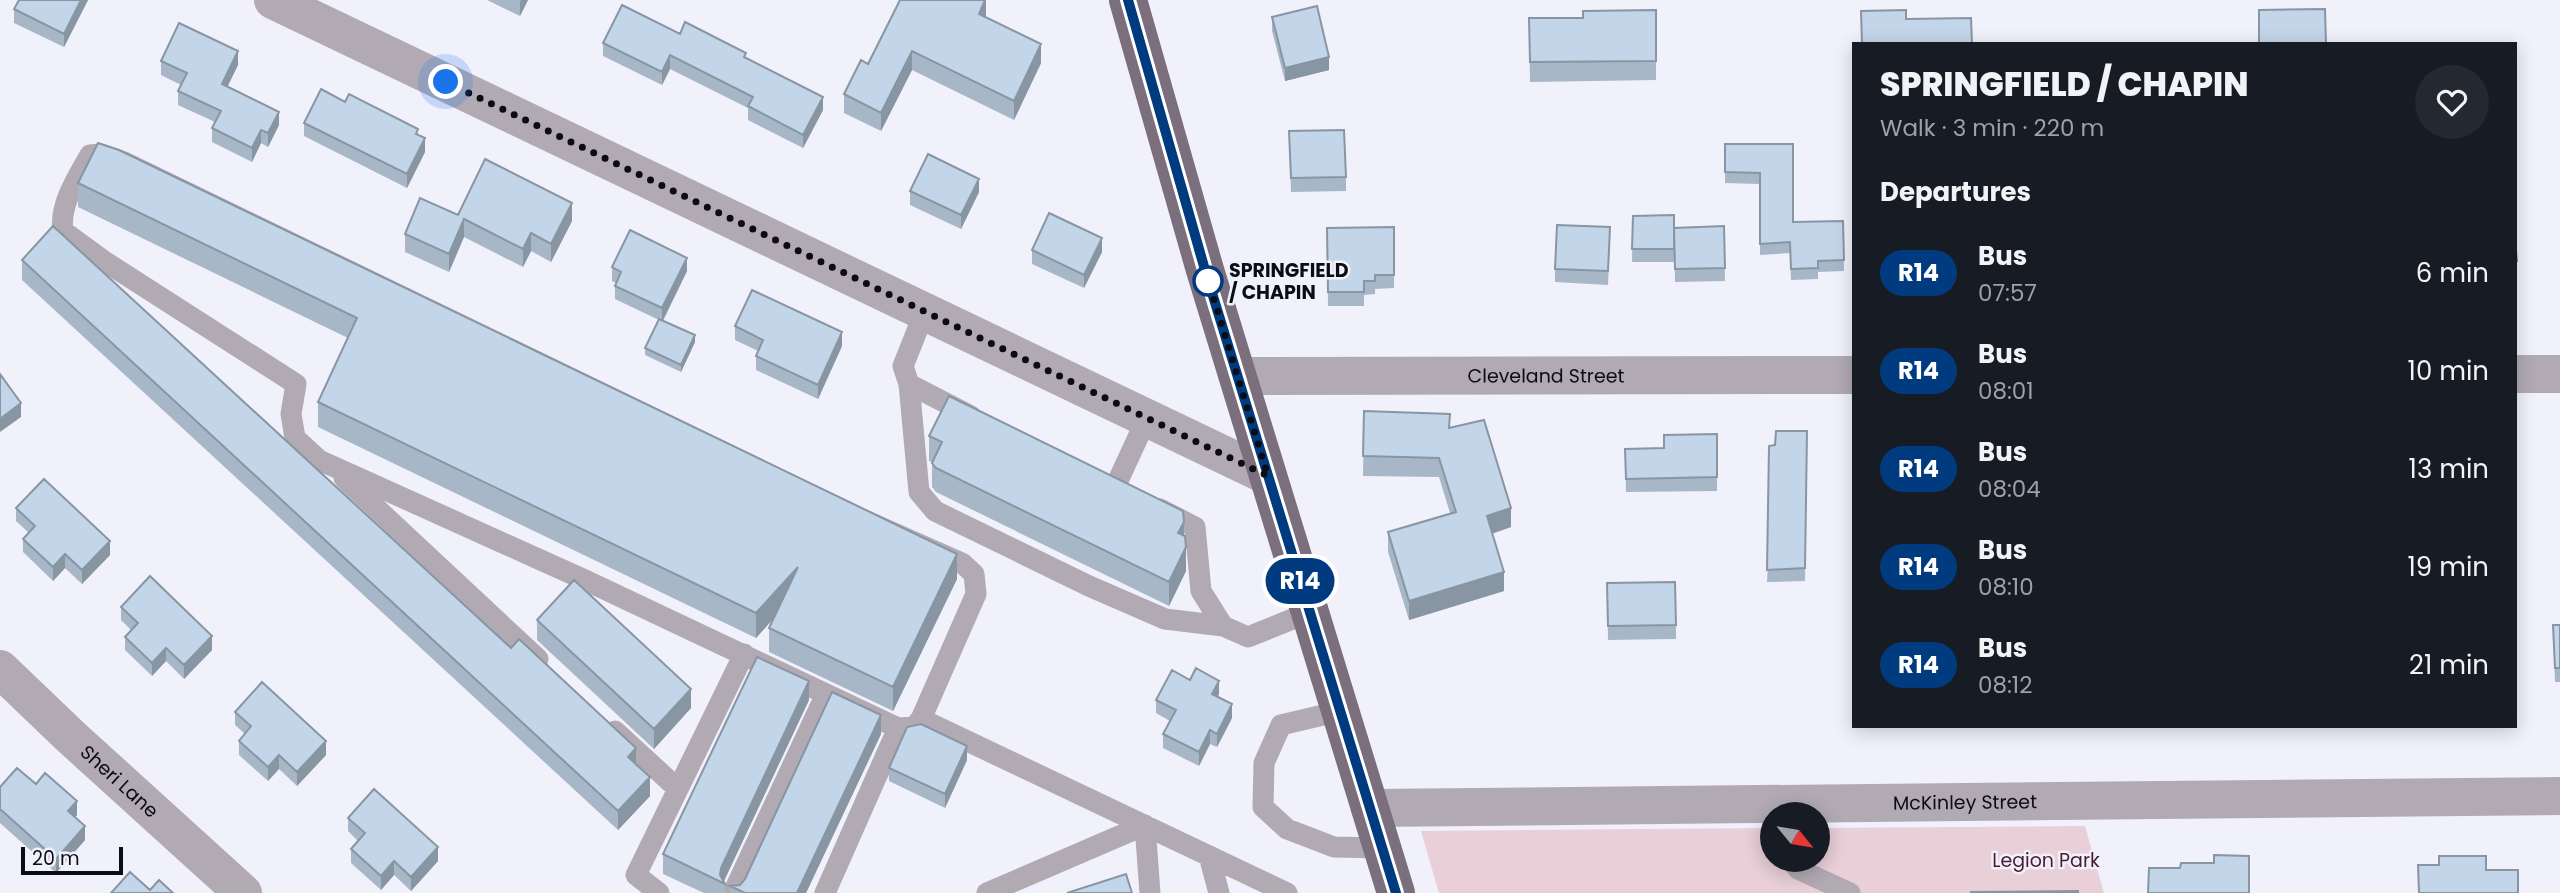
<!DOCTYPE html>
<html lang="en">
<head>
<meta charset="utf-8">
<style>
  body { margin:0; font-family:Poppins,sans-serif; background:#242831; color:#f1f3f6; height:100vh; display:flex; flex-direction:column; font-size:26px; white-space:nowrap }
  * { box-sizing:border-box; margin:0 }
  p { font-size:23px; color:#9ea1a6 }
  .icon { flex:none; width:38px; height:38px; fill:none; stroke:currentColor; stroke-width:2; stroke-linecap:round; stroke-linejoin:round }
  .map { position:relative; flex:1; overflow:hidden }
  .details { position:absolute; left:1852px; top:42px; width:665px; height:686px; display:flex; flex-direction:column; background:#171b24; border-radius:0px; box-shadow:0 4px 18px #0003 }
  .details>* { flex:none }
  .badge { padding:0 14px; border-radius:23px; font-size:24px; line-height:46px }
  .needle { width:46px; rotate:120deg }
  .tools { position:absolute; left:1760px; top:802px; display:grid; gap:14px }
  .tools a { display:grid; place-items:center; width:70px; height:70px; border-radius:50%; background:#171b24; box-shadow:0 4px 18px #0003; font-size:35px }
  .scale { position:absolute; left:21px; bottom:18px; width:102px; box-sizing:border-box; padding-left:7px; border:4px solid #0c0c14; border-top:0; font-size:19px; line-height:24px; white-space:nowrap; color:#0c0c14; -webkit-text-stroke:5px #f1f1fb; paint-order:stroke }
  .you { position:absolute; width:35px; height:35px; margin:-18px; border:5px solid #fff; border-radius:50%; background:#1a73e8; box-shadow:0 0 0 10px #1a73e833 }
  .map>.badge { position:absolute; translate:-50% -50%; box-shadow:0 0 0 4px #fff }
  h2 { padding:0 28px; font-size:26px; line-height:63px }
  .round { display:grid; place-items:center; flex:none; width:74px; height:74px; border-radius:37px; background:#242831 }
  .headline { display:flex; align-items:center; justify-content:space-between; height:119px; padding:0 28px }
  h1 { font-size:33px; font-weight:800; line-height:52px }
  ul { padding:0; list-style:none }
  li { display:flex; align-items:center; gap:21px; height:98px; padding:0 28px }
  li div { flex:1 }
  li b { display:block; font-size:26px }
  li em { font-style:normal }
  li .badge { min-width:77px; font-weight:700; text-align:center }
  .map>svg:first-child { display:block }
</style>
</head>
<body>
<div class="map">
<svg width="2560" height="893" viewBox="0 0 2560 893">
  <rect width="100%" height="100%" fill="#f1f1fb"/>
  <path fill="#e8cfd8" d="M 2085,826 L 2104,893 L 1439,893 L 1421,831 L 1773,828 L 1773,859 L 1818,859 L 1818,828 Z"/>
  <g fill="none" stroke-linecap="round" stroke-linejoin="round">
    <path stroke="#b1aab3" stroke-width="21" d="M 100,154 L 124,162 L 860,518 L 962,563 L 974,574 L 976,594 L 921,719 L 914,727 L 898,728 L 585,580 L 319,460 L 295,438 L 291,414 L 296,384 L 104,261 L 63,231 C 59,205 77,178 90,155 Z
      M 925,311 L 903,366 L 909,384 L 971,416
      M 909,384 L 919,492 L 935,511 L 1089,586 L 1165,619 L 1223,626
      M 344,478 L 538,659
      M 1115,487 L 1147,418
      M 1160,509 L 1195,527 L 1201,591 L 1223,626 L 1248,637 L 1310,612
      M 1340,711 L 1281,725 L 1264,763 L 1263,807 L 1287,829 L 1334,847 L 1382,848
      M 921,719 L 1287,893
      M 615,731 L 678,789
      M 1209,856 L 1219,893
      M 1791,859 L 1798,869 L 1850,893
      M 659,893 L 636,875 L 744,654
      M 733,893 L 826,694
      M 825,893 L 898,728
      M 987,893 L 1145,825 L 1150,893"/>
    <g stroke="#b1aab3" stroke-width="38">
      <path d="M 273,0 L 1268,476"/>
      <path d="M 2515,374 L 2560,374"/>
      <path id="s1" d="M 1238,376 L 1853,375"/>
      <path id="s2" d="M 0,669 L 70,736 L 243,893"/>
      <path id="s3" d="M 1370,808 L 2560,796"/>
    </g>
    <path stroke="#7b6f7e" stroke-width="38" d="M 1128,0 L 1205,270 L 1396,893"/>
  </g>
  <path fill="#a8b7c8" d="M 88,0 L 64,47 L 14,23 L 14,9 Z
    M 487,0 L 528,0 L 520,16 Z
    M 1656,10 L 1656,80 L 1530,82 L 1529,18 L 1583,18 Z
    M 986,17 L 1041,63 L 1014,120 L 912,70 L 881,131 L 844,113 L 844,94 L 868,64 Z
    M 1272,17 L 1329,70 L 1285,81 L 1272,31 Z
    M 680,34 L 746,58 L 823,110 L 803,148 L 748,120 L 748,108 L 670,69 L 662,85 L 603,56 L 603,43 Z
    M 161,61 L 238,65 L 228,86 L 279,125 L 268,147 L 261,143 L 252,162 L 212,142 L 212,128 L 215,122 L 178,105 L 178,91 L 181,85 L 161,75 Z
    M 345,102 L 418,135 L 425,152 L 407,188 L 304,136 L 304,123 Z
    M 1289,131 L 1346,177 L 1346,191 L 1291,192 Z
    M 1725,144 L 1793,144 L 1793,222 L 1843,221 L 1844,271 L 1818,272 L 1818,279 L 1791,280 L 1790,253 L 1760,255 L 1760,184 L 1725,183 Z
    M 78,183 L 957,579 L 893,711 L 769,652 L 769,628 L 774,618 L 756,638 L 318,427 L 318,402 L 348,338 L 78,207 Z
    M 910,191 L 979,192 L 961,229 L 910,205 Z
    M 458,215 L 572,221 L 551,262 L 531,251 L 523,267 L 464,237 L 449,272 L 405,252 L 405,234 Z
    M 1674,215 L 1674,262 L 1632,262 L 1633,216 Z
    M 1724,226 L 1725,281 L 1675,282 L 1674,228 Z
    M 1394,227 L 1394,288 L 1375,289 L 1375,294 L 1364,295 L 1364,306 L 1328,306 L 1327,228 Z
    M 2515,238 L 2517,261 L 2517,274 L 2515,275 Z
    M 1610,241 L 1608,285 L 1555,282 L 1555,269 Z
    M 1032,250 L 1102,252 L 1084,288 L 1032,264 Z
    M 22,260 L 636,764 L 650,796 L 618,830 L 22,280 Z
    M 612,267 L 687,271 L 663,321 L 695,342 L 681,372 L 645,355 L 645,348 L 659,320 L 615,299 L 615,286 L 616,283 L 612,281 Z
    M 735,326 L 842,346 L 818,399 L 756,370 L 756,356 L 758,351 L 735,340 Z
    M 1364,411 L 1450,428 L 1511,527 L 1492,534 L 1504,591 L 1409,620 L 1388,552 L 1388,532 L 1450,513 L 1439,477 L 1363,476 Z
    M 1807,431 L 1805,581 L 1767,582 L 1775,445 Z
    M 1717,434 L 1717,491 L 1626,492 L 1625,449 L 1664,448 Z
    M 929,436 L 1184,535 L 1186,571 L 1169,606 L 936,492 L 932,487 L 932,462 L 929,461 Z
    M 16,508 L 110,555 L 82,584 L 65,568 L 53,581 L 23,552 L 23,539 L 29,533 L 16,521 Z
    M 1607,583 L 1676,625 L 1676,639 L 1608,640 Z
    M 121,607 L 212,650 L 184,679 L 166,661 L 152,676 L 125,650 L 125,637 L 131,630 L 121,620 Z
    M 537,620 L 691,708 L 654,749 L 537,640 Z
    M 2553,625 L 2560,625 L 2560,682 L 2555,682 Z
    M 1219,694 L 1218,697 L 1232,718 L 1217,747 L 1210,744 L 1199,766 L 1163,748 L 1163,734 L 1170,721 L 1156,713 L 1156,700 Z
    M 809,700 L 724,881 L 725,884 L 725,893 L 704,893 L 663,874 L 663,854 Z
    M 235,712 L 326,755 L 297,786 L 279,769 L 268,781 L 239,755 L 239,741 L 245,734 L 235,725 Z
    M 881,734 L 806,893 L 730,893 L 730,886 L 740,885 Z
    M 967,760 L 945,808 L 889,781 L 889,768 Z
    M 36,784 L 77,815 L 75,817 L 85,840 L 56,873 L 0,823 L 0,787 Z
    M 348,818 L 438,861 L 411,891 L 394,875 L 381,890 L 351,863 L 351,849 L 358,841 L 348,831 Z"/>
  <path fill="#8895a2" d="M 81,0 L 88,0 L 64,47 L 64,34 Z
    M 521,0 L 528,0 L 520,16 L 520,2 Z
    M 986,0 L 986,19 L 979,14 Z
    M 1041,44 L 1041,63 L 1014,120 L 1014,101 Z
    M 238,51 L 238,65 L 222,97 L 222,84 Z
    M 912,51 L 912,70 L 881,131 L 881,113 Z
    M 670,55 L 670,69 L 662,85 L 662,72 Z
    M 1329,57 L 1329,70 L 1285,81 L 1285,68 Z
    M 823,97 L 823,110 L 803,148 L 803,135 Z
    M 279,112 L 279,125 L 268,147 L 268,133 Z
    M 261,130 L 261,143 L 252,162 L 252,148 Z
    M 425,138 L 425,152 L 407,188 L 407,174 Z
    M 979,179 L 979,192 L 961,229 L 961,215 Z
    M 572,203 L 572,221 L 551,262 L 551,244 Z
    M 464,219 L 464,237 L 449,272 L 449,254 Z
    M 531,233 L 531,251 L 523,267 L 523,249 Z
    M 1102,238 L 1102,252 L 1084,288 L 1084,275 Z
    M 687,258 L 687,271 L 662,322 L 662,308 Z
    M 842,332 L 842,346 L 818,399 L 818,385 Z
    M 695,335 L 695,342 L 681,372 L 681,365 Z
    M 21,403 L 21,417 L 0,432 L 0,419 Z
    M 1511,508 L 1511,527 L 1487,535 L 1487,516 Z
    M 1184,522 L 1184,546 L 1178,533 Z
    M 110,541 L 110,555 L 82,584 L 82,570 Z
    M 1186,547 L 1186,571 L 1169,606 L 1169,582 Z
    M 65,554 L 65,568 L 53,581 L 53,567 Z
    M 957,554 L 957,579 L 893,711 L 893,687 Z
    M 798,567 L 798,591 L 756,638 L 756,613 Z
    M 1504,572 L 1504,591 L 1409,620 L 1409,601 Z
    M 212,636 L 212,650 L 184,679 L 184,665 Z
    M 166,648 L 166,661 L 152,676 L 152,663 Z
    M 809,681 L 809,700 L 723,883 L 720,881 L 721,868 Z
    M 1219,681 L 1219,694 L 1212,707 L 1212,694 Z
    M 691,689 L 691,708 L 654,749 L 654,729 Z
    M 1232,704 L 1232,718 L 1217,747 L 1217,734 Z
    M 881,715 L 881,734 L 806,893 L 797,893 Z
    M 1210,730 L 1210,744 L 1199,766 L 1199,752 Z
    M 326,741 L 326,755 L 297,786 L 297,772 Z
    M 967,746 L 967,760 L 945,808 L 945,794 Z
    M 636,748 L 636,768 L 628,757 Z
    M 279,755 L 279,769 L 268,781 L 268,767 Z
    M 650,777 L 650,796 L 618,830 L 618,811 Z
    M 77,801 L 77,815 L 68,825 L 68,811 Z
    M 85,826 L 85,840 L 56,873 L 56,859 Z
    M 438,847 L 438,861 L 411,891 L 411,877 Z
    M 394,861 L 394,875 L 381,890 L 381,876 Z"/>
  <path fill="#c3d5e8" stroke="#8895a2" stroke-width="2" d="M 19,0 L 81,0 L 64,34 L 14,9 Z
    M 900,0 L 985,0 L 979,14 L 1041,44 L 1014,101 L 912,51 L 881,113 L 844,94 L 861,60 L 868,64 Z
    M 622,5 L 680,34 L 685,22 L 746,53 L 744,57 L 823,97 L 803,135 L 748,106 L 753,97 L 670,55 L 662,72 L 603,43 Z
    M 1317,6 L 1329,57 L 1285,68 L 1272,17 Z
    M 2325,9 L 2326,44 L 2259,44 L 2259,10 Z
    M 1656,10 L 1656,61 L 1530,62 L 1529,18 L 1583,18 L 1583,11 Z
    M 1906,10 L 1906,19 L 1971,18 L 1972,44 L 1862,44 L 1861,11 Z
    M 179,23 L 238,51 L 222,84 L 279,112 L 268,133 L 261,130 L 252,148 L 212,128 L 221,111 L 178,91 L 187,73 L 161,61 Z
    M 321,89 L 345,102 L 349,94 L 418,129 L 416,134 L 425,138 L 407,174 L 304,123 Z
    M 1344,130 L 1346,177 L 1291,178 L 1289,131 Z
    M 98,143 L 119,150 L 957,554 L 893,687 L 769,628 L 798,567 L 756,613 L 318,402 L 357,318 L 78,183 Z
    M 1725,144 L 1793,144 L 1793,222 L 1843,221 L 1844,260 L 1818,261 L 1818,268 L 1791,269 L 1790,242 L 1760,244 L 1760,173 L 1725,172 Z
    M 928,154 L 979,179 L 961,215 L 910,191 Z
    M 485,159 L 572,203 L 551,244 L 531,233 L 523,249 L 464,219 L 449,254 L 405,234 L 420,198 L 458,215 Z
    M 1049,213 L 1102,238 L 1084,275 L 1032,250 Z
    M 1674,215 L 1674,249 L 1632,249 L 1633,216 Z
    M 1557,225 L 1610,227 L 1608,271 L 1555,269 Z
    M 53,226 L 511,648 L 519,639 L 636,748 L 628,757 L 650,777 L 618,811 L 22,260 Z
    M 1724,226 L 1725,268 L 1675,269 L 1674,228 Z
    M 1394,227 L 1394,275 L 1375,275 L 1375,281 L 1364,281 L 1364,292 L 1328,292 L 1327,228 Z
    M 630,230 L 687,258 L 662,308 L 615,286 L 621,272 L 612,267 Z
    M 2515,238 L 2517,261 L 2515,261 Z
    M 752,290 L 842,332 L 818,385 L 756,356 L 763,340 L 735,326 Z
    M 659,319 L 695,335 L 681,365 L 645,348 Z
    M 0,374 L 21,403 L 0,419 Z
    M 949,396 L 1183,511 L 1184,522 L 1178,533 L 1185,536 L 1186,547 L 1169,582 L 936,468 L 932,463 L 942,442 L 929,436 Z
    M 1364,411 L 1450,414 L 1449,428 L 1484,420 L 1511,508 L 1487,516 L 1504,572 L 1409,601 L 1388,532 L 1456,512 L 1439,458 L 1363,456 Z
    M 1776,431 L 1807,431 L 1805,568 L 1767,570 L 1769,446 L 1775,445 Z
    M 1717,434 L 1717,477 L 1626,479 L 1625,449 L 1664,448 L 1664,435 Z
    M 44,479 L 110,541 L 82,570 L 65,554 L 53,567 L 23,539 L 35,526 L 16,508 Z
    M 150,576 L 212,636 L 184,665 L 166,648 L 152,663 L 125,637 L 138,623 L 121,607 Z
    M 574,580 L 691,689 L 654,729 L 537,620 Z
    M 1675,582 L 1676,625 L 1608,626 L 1607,583 Z
    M 2553,625 L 2560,625 L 2560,668 L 2555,668 Z
    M 757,657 L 809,681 L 721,868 L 720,875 L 725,884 L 663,854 Z
    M 1196,668 L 1219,681 L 1212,694 L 1232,704 L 1217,734 L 1210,730 L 1199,752 L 1163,734 L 1176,710 L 1156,700 L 1172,670 L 1190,680 Z
    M 262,682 L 326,741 L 297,772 L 279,755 L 268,767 L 239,741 L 251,726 L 235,712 Z
    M 832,692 L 881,715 L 797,893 L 745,893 L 730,886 L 740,885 L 745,879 Z
    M 921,724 L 967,746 L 945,794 L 889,768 L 907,727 Z
    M 17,768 L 36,784 L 45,773 L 77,801 L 68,811 L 85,826 L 56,859 L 0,809 L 0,787 Z
    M 374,789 L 438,847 L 411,877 L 394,861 L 381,876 L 351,849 L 365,833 L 348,818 Z
    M 2214,855 L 2249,856 L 2249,893 L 2148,893 L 2149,868 L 2180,868 L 2181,863 L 2214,863 Z
    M 2439,856 L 2486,856 L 2486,870 L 2518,870 L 2518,893 L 2419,893 L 2418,865 L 2439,865 Z
    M 130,872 L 150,890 L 159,880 L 173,893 L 111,893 Z
    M 1126,874 L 1132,893 L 1067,893 Z
    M 2078,891 L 2078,893 L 1971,893 L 1971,892 Z"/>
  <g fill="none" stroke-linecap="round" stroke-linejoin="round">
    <defs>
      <path id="line" d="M 1128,0 L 1205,270 L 1396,893"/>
    </defs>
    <use href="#line" stroke="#fff" stroke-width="16"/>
    <use href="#line" stroke="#003b80" stroke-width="10"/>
    <path stroke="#0c0c14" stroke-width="7" stroke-dasharray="0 12.6" d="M 446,82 L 1268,476 L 1205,270 L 1208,281"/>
  </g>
  <circle fill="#fff" stroke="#003b80" stroke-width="3.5" cx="1208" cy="281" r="14"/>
  <g text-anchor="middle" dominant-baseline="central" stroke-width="5" stroke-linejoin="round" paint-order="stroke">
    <g font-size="19" font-weight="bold" fill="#0c0c14" stroke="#f1f1fb" text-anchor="start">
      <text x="1229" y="270">SPRINGFIELD<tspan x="1229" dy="22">/ CHAPIN</tspan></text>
    </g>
    <g font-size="19" fill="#0c0c14" stroke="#f1f1fb">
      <text stroke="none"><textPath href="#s1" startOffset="308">Cleveland Street</textPath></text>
      <text stroke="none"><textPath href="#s2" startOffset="164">Sheri Lane</textPath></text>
      <text stroke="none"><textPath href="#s3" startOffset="595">McKinley Street</textPath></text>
    </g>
    <g font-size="19" fill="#4a1a31" stroke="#f1f1fb">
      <text x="2046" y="860">Legion Park</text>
    </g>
  </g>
</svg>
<div class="tools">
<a><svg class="needle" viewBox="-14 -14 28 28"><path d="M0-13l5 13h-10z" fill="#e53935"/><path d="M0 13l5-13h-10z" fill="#9ea1a6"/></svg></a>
</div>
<div class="scale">20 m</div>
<div class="you" style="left:446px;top:82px"></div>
<b class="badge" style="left:1300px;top:581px;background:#003b80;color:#fff">R14</b>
<section class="details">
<div class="headline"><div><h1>SPRINGFIELD / CHAPIN</h1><p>Walk · 3 min · 220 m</p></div><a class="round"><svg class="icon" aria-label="heart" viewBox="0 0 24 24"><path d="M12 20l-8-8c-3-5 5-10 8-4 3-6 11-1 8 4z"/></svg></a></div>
<h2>Departures</h2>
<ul>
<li><span class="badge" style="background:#003b80;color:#fff">R14</span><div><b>Bus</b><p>07:57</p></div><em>6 min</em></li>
<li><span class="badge" style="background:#003b80;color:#fff">R14</span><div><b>Bus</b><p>08:01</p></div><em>10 min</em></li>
<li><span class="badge" style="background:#003b80;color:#fff">R14</span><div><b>Bus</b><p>08:04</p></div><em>13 min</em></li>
<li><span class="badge" style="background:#003b80;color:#fff">R14</span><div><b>Bus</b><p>08:10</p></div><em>19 min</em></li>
<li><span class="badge" style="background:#003b80;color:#fff">R14</span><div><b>Bus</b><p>08:12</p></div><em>21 min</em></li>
</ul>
</section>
</div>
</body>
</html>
